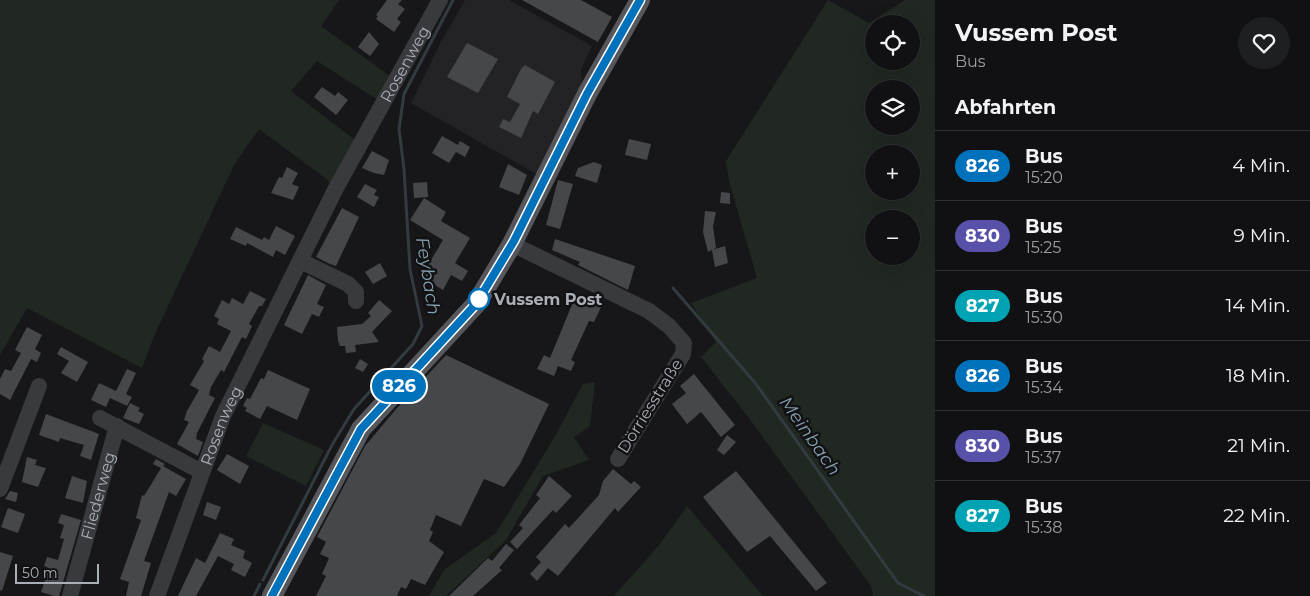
<!DOCTYPE html>
<html lang="de">
<head>
<meta charset="utf-8">
<style>
  body { margin:0; font-family:Montserrat,sans-serif; background:#1e1f21; color:#f1f3f6; height:100vh; display:flex; flex-direction:column; font-size:19px; white-space:nowrap }
  * { box-sizing:border-box; margin:0 }
  p { font-size:16px; color:#9c9da0 }
  .icon { flex:none; width:28px; height:28px; fill:none; stroke:currentColor; stroke-width:2; stroke-linecap:round; stroke-linejoin:round }
  .map { position:relative; flex:1; overflow:hidden }
  .drawer { display:flex; flex-direction:column; background:#111113; width:375px }
  .drawer>* { flex:none }
  .badge { padding:0 10px; border-radius:16px; font-size:18px; line-height:32px }
  .tools { position:absolute; left:865px; top:15px; display:grid; gap:10px }
  .tools a { display:grid; place-items:center; width:55px; height:55px; border-radius:50%; background:#111113; box-shadow:0 5px 20px #0002,0 0 0 1px #303133; font-size:25px }
  .scale { position:absolute; left:15px; bottom:12px; width:84px; box-sizing:border-box; padding-left:5px; border:2px solid #aaafb7; border-top:0; font-size:14px; line-height:18px; white-space:nowrap; color:#aaafb7; -webkit-text-stroke:4px #121214; paint-order:stroke }
  .map>.badge { position:absolute; translate:-50% -50%; box-shadow:0 0 0 2px #fff }
  h2 { padding:0 20px; font-size:19px; line-height:45px }
  .round { display:grid; place-items:center; flex:none; width:52px; height:52px; border-radius:26px; background:#1e1f21 }
  .overview { display:flex; align-items:center; justify-content:space-between; height:85px; padding:0 20px }
  h1 { font-size:24px; font-weight:700; line-height:38px }
  ul { padding:0; list-style:none }
  li { display:flex; align-items:center; gap:15px; height:70px; padding:0 20px; border-top:1px solid #303133 }
  li div { flex:1 }
  li b { display:block; font-size:19px }
  li em { font-style:normal }
  li .badge { min-width:55px; font-weight:700; text-align:center }
  main { display:flex; flex:1; min-height:0 }
  .map>svg:first-child { display:block }
</style>
</head>
<body>
<main>
<div class="map">
<svg width="935" height="596" viewBox="0 0 935 596">
  <rect width="100%" height="100%" fill="#171719"/>
  <path fill="#232325" d="M 465,0 L 509,0 L 592,46 L 581,70 L 582,85 L 538,175 L 411,103 L 441,42 Z"/>
  <path fill="#212822" fill-rule="evenodd" d="M 0,0 L 339,0 L 321,26 L 391,77 L 378,100 L 317,61 L 291,91 L 355,140 L 330,185 L 328,180 L 259,129 L 234,165 L 154,336 L 142,368 L 27,308 L 0,355 Z
    M 828,0 L 869,23 L 905,0 L 935,0 L 935,596 L 873,596 L 871,586 L 749,418 L 701,357 L 716,342 L 691,303 L 757,278 L 729,181 L 726,161 ZM 874,24 L 911,24 L 911,61 L 874,61 ZM 874,89 L 911,89 L 911,126 L 874,126 ZM 874,154 L 911,154 L 911,191 L 874,191 ZM 874,219 L 911,219 L 911,256 L 874,256 Z
    M 595,382 L 590,426 L 574,437 L 589,460 L 543,476 L 506,540 L 446,596 L 429,596 L 444,570 L 496,533 L 554,438 L 583,384 Z
    M 263,423 L 324,450 L 306,486 L 246,456 Z
    M 687,506 L 763,596 L 614,596 L 660,544 Z"/>
  <g fill="none" stroke-linecap="round" stroke-linejoin="round">
    <path stroke="#313b40" stroke-width="3" d="M 673,288 L 756,384 L 898,583 L 924,596
      M 263,580 L 332,445 L 354,409 L 413,344 L 422,326 L 410,269 L 404,169 L 399,129 L 404,94 L 453,0
      M 254,596 L 260,584"/>
  </g>
  <path fill="#46474b" d="M 387,0 L 402,0 L 398,4 L 405,9 L 397,19 L 401,22 L 394,32 L 376,19 L 378,16 L 376,15 Z
    M 522,0 L 581,0 L 612,17 L 598,42 Z
    M 369,32 L 379,44 L 370,56 L 358,47 Z
    M 467,43 L 498,59 L 478,93 L 447,77 Z
    M 525,65 L 555,82 L 538,114 L 533,111 L 521,138 L 499,127 L 503,119 L 510,122 L 520,104 L 507,97 L 521,69 Z
    M 322,87 L 335,96 L 338,92 L 348,100 L 336,115 L 314,97 Z
    M 442,136 L 458,145 L 460,141 L 470,147 L 465,157 L 456,152 L 449,163 L 432,153 Z
    M 629,139 L 651,144 L 647,160 L 625,155 Z
    M 372,151 L 389,160 L 384,175 L 374,173 L 362,168 Z
    M 594,162 L 602,165 L 597,183 L 575,176 L 578,168 Z
    M 508,164 L 527,175 L 519,195 L 499,187 Z
    M 287,167 L 298,173 L 292,184 L 299,187 L 293,200 L 271,193 L 279,177 L 282,178 Z
    M 558,180 L 573,184 L 560,229 L 546,225 Z
    M 427,182 L 428,197 L 414,198 L 413,183 Z
    M 365,184 L 377,190 L 374,195 L 379,197 L 374,207 L 357,197 Z
    M 721,192 L 730,193 L 730,204 L 720,203 Z
    M 424,198 L 446,212 L 441,221 L 470,238 L 455,263 L 468,271 L 462,281 L 451,275 L 443,290 L 421,277 L 443,240 L 410,220 Z
    M 342,208 L 359,217 L 336,266 L 330,264 L 342,270 L 316,257 Z
    M 705,211 L 716,212 L 713,226 L 716,248 L 708,252 L 703,232 Z
    M 276,226 L 295,236 L 285,255 L 276,250 L 273,257 L 247,243 L 246,246 L 230,239 L 236,227 L 262,240 L 264,237 L 269,240 Z
    M 555,239 L 635,266 L 628,290 L 578,265 L 580,262 L 552,250 Z
    M 725,246 L 728,263 L 715,267 L 712,250 Z
    M 380,263 L 387,276 L 373,284 L 365,272 Z
    M 308,275 L 326,285 L 317,304 L 324,307 L 319,317 L 312,314 L 302,334 L 284,325 Z
    M 250,291 L 266,299 L 262,306 L 259,306 L 249,324 L 252,326 L 246,339 L 242,337 L 224,372 L 221,370 L 211,387 L 209,395 L 215,398 L 197,433 L 196,439 L 203,442 L 198,456 L 177,444 L 189,422 L 184,420 L 187,411 L 199,390 L 190,385 L 204,361 L 202,359 L 209,346 L 220,352 L 231,331 L 217,324 L 219,319 L 214,316 L 222,300 L 229,304 L 232,298 L 243,304 Z
    M 576,295 L 601,307 L 594,322 L 589,321 L 571,360 L 575,362 L 571,371 L 558,366 L 554,376 L 537,369 L 544,355 L 550,358 Z
    M 379,300 L 392,311 L 372,332 L 379,342 L 355,345 L 356,352 L 346,353 L 345,346 L 340,346 L 338,341 L 337,327 L 362,324 L 371,316 L 368,313 Z
    M 27,327 L 42,335 L 35,349 L 41,353 L 37,362 L 31,359 L 10,400 L 0,394 L 0,379 L 5,369 L 11,371 L 21,353 L 15,350 Z
    M 61,347 L 88,362 L 77,382 L 61,373 L 69,361 L 57,354 Z
    M 446,355 L 549,404 L 520,464 L 504,487 L 484,479 L 461,526 L 436,515 L 430,530 L 433,532 L 429,541 L 444,552 L 425,585 L 411,579 L 406,589 L 401,587 L 397,596 L 316,596 L 326,576 L 322,574 L 329,558 L 320,554 L 326,542 L 317,537 L 365,446 L 397,408 Z
    M 360,359 L 368,364 L 363,372 L 355,368 Z
    M 127,369 L 136,373 L 126,394 L 132,397 L 127,406 L 110,398 L 106,407 L 91,400 L 99,383 L 116,391 Z
    M 268,370 L 310,389 L 297,420 L 267,406 L 260,419 L 245,411 L 247,408 L 243,406 L 247,398 L 250,399 L 261,378 L 264,379 Z
    M 694,374 L 735,425 L 721,437 L 701,412 L 687,424 L 672,404 L 686,393 L 680,386 Z
    M 130,403 L 140,408 L 138,411 L 144,414 L 139,424 L 123,418 Z
    M 46,414 L 99,434 L 91,460 L 80,456 L 84,445 L 60,438 L 59,442 L 39,435 Z
    M 727,435 L 736,442 L 724,455 L 717,450 Z
    M 227,454 L 249,466 L 240,484 L 217,470 Z
    M 27,457 L 37,460 L 35,465 L 46,468 L 38,487 L 22,482 Z
    M 156,459 L 165,464 L 163,466 L 186,479 L 176,496 L 169,492 L 144,561 L 151,563 L 141,596 L 126,596 L 129,582 L 120,579 L 141,520 L 136,518 L 142,495 L 144,496 L 161,468 L 153,464 Z
    M 613,469 L 631,484 L 634,481 L 641,487 L 618,512 L 615,508 L 558,576 L 548,568 L 537,581 L 530,574 L 541,562 L 536,557 L 565,524 L 569,528 L 599,495 L 603,481 Z
    M 736,471 L 827,583 L 816,591 L 770,536 L 747,552 L 703,497 Z
    M 72,476 L 87,481 L 83,503 L 65,498 Z
    M 549,476 L 572,496 L 556,513 L 553,510 L 517,549 L 510,542 L 523,528 L 519,525 L 540,498 L 536,495 Z
    M 10,491 L 18,493 L 16,502 L 5,499 Z
    M 207,502 L 221,507 L 216,520 L 203,515 Z
    M 8,508 L 25,514 L 18,533 L 1,527 Z
    M 61,514 L 81,520 L 59,596 L 54,596 L 41,592 L 49,568 L 44,566 L 47,557 L 58,560 L 64,539 L 60,538 L 64,525 L 58,523 Z
    M 220,533 L 234,539 L 231,545 L 245,551 L 243,558 L 252,563 L 245,577 L 231,570 L 234,564 L 218,556 L 196,596 L 178,596 L 196,558 L 205,563 Z
    M 506,544 L 514,550 L 499,568 L 502,570 L 473,596 L 449,596 L 488,558 L 492,561 Z
    M 0,552 L 13,556 L 2,591 L 0,590 Z"/>
  <g fill="none" stroke-linecap="round" stroke-linejoin="round">
    <g stroke="#383a3d" stroke-width="16">
      <path d="M 512,244 L 649,311 L 669,326 L 684,343 L 683,354 L 618,459"/>
      <path d="M 301,261 L 348,284 L 356,292 L 356,301"/>
      <path d="M 100,418 L 202,472"/>
      <path d="M 0,489 L 39,386"/>
      <path id="s1" d="M 70,596 L 117,426"/>
      <path id="s2" d="M 157,596 L 223,416 L 335,190 L 440,0"/>
    </g>
    <path stroke="#55575c" stroke-width="20" d="M 272,596 L 361,429 L 476,304 L 512,244 L 587,94 L 640,0"/>
  </g>
  <g fill="none" stroke-linecap="round" stroke-linejoin="round">
    <defs>
      <path id="line" d="M 272,596 L 361,429 L 476,304 L 514,241 L 587,94 L 640,0"/>
    </defs>
    <use href="#line" stroke="#fff" stroke-width="11"/>
    <use href="#line" stroke="#0072bc" stroke-width="8"/>
  </g>
  <circle fill="#fff" stroke="#0072bc" stroke-width="2.5" cx="479" cy="299" r="10"/>
  <g text-anchor="middle" dominant-baseline="central" stroke-width="5" stroke-linejoin="round" paint-order="stroke">
    <g font-size="16" fill="#aaafb7" stroke="#121214">
      <text stroke="none"><textPath href="#s2" startOffset="588">Rosenweg</textPath></text>
      <text transform="translate(650 406) rotate(-58)">Dörriesstraße</text>
      <text stroke="none"><textPath href="#s2" startOffset="182">Rosenweg</textPath></text>
      <text stroke="none"><textPath href="#s1" startOffset="104">Fliederweg</textPath></text>
    </g>
    <g font-size="16" font-weight="bold" fill="#aaafb7" stroke="#121214" text-anchor="start">
      <text x="494" y="299">Vussem Post</text>
    </g>
    <g font-size="18" font-style="italic" fill="#859faf" stroke="#121214">
      <text transform="translate(428 276) rotate(81)">Feybach</text>
      <text transform="translate(810 436) rotate(55)">Meinbach</text>
    </g>
  </g>
</svg>
<div class="tools">
<a><svg class="icon" aria-label="locate" viewBox="0 0 24 24"><circle cx="12" cy="12" r="6"/><path d="M12 2v4M12 18v4M2 12h4M18 12h4"/></svg></a>
<a><svg class="icon" aria-label="layers" viewBox="0 0 24 24"><path d="M12 4l9 5-9 5-9-5zM3 14l9 5 9-5"/></svg></a>
<a>+</a>
<a>−</a>
</div>
<div class="scale">50 m</div>
<b class="badge" style="left:399px;top:386px;background:#0072bc;color:#fff">826</b>
</div>
<section class="drawer">
<div class="overview"><div><h1>Vussem Post</h1><p>Bus</p></div><a class="round"><svg class="icon" aria-label="heart" viewBox="0 0 24 24"><path d="M12 20l-8-8c-3-5 5-10 8-4 3-6 11-1 8 4z"/></svg></a></div>
<h2>Abfahrten</h2>
<ul>
<li><span class="badge" style="background:#0072bc;color:#fff">826</span><div><b>Bus</b><p>15:20</p></div><em>4 Min.</em></li>
<li><span class="badge" style="background:#5851aa;color:#fff">830</span><div><b>Bus</b><p>15:25</p></div><em>9 Min.</em></li>
<li><span class="badge" style="background:#00a3b4;color:#fff">827</span><div><b>Bus</b><p>15:30</p></div><em>14 Min.</em></li>
<li><span class="badge" style="background:#0072bc;color:#fff">826</span><div><b>Bus</b><p>15:34</p></div><em>18 Min.</em></li>
<li><span class="badge" style="background:#5851aa;color:#fff">830</span><div><b>Bus</b><p>15:37</p></div><em>21 Min.</em></li>
<li><span class="badge" style="background:#00a3b4;color:#fff">827</span><div><b>Bus</b><p>15:38</p></div><em>22 Min.</em></li>
</ul>
</section>
</main>
</body>
</html>
